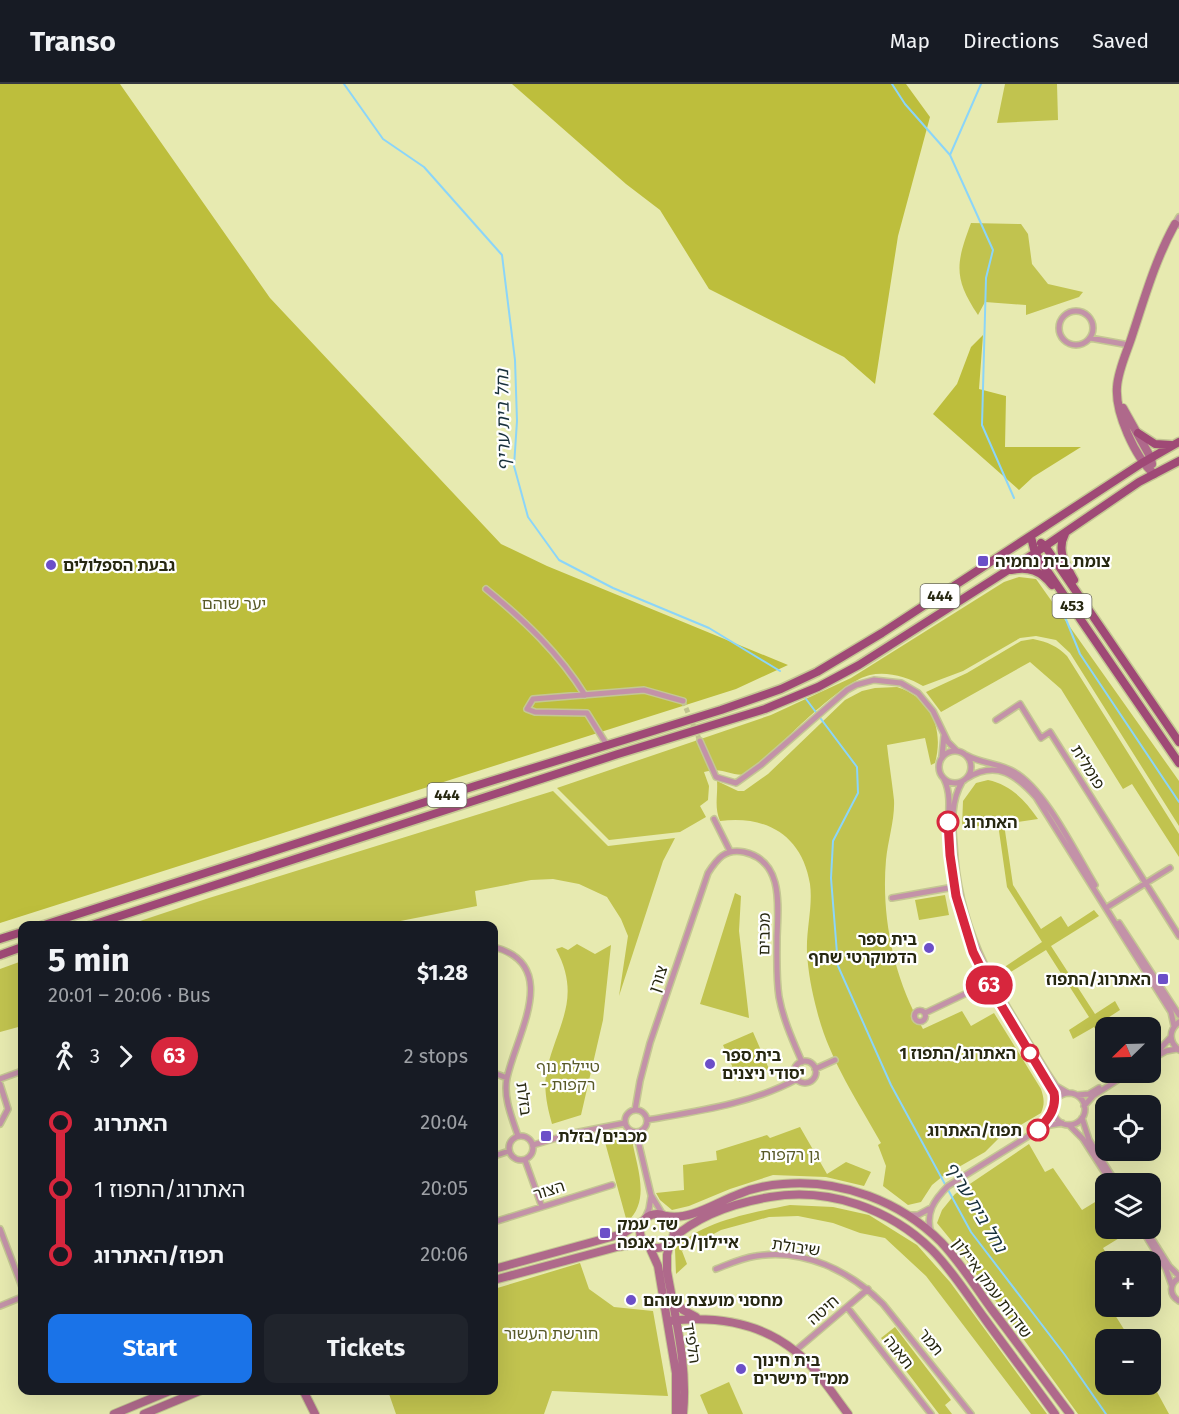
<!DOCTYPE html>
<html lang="en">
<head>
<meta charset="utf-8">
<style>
  body { margin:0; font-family:"Fira Sans","Noto Sans Hebrew",sans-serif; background:#20242c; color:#f1f3f6; height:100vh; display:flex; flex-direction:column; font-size:22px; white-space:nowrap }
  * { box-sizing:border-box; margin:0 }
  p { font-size:20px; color:#9ea1a6 }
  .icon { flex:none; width:33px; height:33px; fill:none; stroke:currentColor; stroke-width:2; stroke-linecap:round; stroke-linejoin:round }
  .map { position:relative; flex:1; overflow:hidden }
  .side { position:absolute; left:18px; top:837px; width:480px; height:474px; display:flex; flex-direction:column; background:#171b24; border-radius:12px; box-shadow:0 6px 24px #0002 }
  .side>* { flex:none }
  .badge { padding:0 12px; border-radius:20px; font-size:21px; line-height:39px }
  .needle { width:39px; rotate:247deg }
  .controls { position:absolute; left:1095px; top:933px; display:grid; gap:12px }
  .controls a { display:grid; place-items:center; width:66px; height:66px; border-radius:12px; background:#171b24; box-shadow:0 6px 24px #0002; font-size:30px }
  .map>.badge { position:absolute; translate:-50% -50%; box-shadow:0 0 0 3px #fff }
  .legs { display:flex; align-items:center; gap:9px; height:66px; padding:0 30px; font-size:20px }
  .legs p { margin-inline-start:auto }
  .overview { display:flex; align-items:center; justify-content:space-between; height:102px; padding:0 30px }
  h1 { font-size:33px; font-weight:700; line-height:45px }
  .cta { display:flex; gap:12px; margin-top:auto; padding:12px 30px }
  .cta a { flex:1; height:69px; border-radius:12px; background:#1a73e8; color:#fff; font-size:24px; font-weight:700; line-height:69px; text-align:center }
  .cta a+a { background:#20242c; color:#f1f3f6 }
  ul { padding:0 30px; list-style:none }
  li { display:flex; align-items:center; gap:21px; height:66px; font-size:22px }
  li i { display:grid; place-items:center; width:9px; height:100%; margin:0 8px; background:currentColor }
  li i::after { content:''; width:15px; height:15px; margin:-8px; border:4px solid; border-radius:50%; background:#171b24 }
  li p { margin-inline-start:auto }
  li:first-child i { background:linear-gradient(#0000 50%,currentColor 0) }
  li:last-child i { background:linear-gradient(currentColor 50%,#0000 0) }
  header { display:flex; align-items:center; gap:36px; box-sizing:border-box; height:84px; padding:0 30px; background:#171b24; border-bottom:2px solid #363941 }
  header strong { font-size:28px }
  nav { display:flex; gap:33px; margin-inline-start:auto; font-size:21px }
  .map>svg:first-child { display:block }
</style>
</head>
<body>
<header>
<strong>Transo</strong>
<nav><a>Map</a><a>Directions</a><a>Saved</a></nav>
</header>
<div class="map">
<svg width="1179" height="1330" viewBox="0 0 1179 1330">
  <rect width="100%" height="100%" fill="#e7eab0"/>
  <path fill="#c1c34f" d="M 1005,0 L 1057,0 L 1058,36 L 997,39 Z
    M 971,139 L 1021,140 L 1028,150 L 1032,180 L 1048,200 L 1083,208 L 1079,213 L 1026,231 L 1026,221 L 985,218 L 978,231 C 953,194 956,179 971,139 Z
    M 1019,493 L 1036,495 L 1179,697 L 1179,742 L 1070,569 L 1056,556 L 1036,552 L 1020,554 L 963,587 L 923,602 C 908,593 887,587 870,591 C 839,598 775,666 750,690 C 729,694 726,682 704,688 L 709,702 L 708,716 L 700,722 L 706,733 L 680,748 L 609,756 L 557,704 L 771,631 L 851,594 L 1004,498 Z
    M 1033,555 C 1048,558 1057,562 1067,572 L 1179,750 L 1179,773 L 1132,700 L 1123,705 L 1061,605 L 1030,578 L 941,628 L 926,608 L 967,589 L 1021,557 Z
    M 897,603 C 932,614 944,646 935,679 L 931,681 L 925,654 L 887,661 C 889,679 892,698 894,716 C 895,735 888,756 886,776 C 881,833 894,895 923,945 L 962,927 L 971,942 L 994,929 L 1041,1005 C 1044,1014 1045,1020 1041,1029 L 1000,1053 L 985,1068 L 943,1092 L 932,1101 L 921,1118 L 908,1121 L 883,1102 L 886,1082 L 878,1061 L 881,1059 C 857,1016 829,975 817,927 C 812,908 808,888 807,868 C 806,846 813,822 810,800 C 802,751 766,731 720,737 C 714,723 718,712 717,697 L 738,707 L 744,707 L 768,690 L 845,616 L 862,607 L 875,604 Z
    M 988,696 C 1011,701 1025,716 1038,735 L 1004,740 L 1013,801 L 1041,845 L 1061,832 L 1068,843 L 1094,826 L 1099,832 L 1051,862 L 1095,930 L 1115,917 L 1120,926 L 1100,939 L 1105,949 L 1105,960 L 1094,943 L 1073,955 L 1069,946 L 1089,933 L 1046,866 L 1001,894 L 997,888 L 1042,858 L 1007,803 L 998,740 L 962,744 L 963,717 L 976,699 Z
    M 553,707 L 608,762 L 675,754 L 663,777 L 619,912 L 628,852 L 621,835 L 607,813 L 579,800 L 553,795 L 531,796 L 475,807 L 477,822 L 380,841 L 128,841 L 209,814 Z
    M 735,809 L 741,812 L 739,847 L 749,934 L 700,920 Z
    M 945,811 L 949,831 L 919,836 L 915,816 Z
    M 577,860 L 595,870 L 611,861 L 603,936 L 581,1031 L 552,1040 C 547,1022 543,1004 547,985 C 558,939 582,914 556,865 L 562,863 L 568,866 Z
    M 22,877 L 22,942 L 0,948 L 0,885 Z
    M 753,948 L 769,985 L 739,998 L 723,961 Z
    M 800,1043 L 827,1090 L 846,1078 L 871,1088 L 864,1102 L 826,1093 L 773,1091 L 730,1105 L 689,1122 L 672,1126 L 660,1116 L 656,1109 L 684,1106 L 683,1081 L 717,1076 L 716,1067 L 767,1051 L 770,1054 Z
    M 622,1047 L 626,1048 L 632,1056 C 637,1084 651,1117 627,1138 L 603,1051 Z
    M 1029,1060 L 1045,1088 L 1053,1084 L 1082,1126 L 1105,1112 L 1106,1144 L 1134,1145 L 1103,1164 L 1111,1177 L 1106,1178 L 1106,1222 L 1110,1223 L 1130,1255 L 1106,1256 L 1106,1300 L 1150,1300 L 1151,1297 L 1169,1330 L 1078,1330 L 955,1161 L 937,1139 L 942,1126 L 955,1110 Z
    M 790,1121 L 833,1123 L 869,1131 L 917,1161 L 950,1198 L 1047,1330 L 1031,1330 L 926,1192 L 885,1154 L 860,1149 L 833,1139 L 798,1132 L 769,1133 L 721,1146 L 682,1167 L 687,1180 L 676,1190 L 675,1165 C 700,1137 755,1128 790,1121 Z
    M 580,1179 L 589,1205 L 614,1223 L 653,1227 L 668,1312 L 552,1307 L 544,1330 L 396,1330 L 388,1307 L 494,1306 L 494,1205 Z
    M 895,1243 L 951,1316 L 945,1321 L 952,1330 L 939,1330 L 881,1254 Z
    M 729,1298 L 743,1330 L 708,1330 L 700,1311 Z"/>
  <path fill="#bdbe3c" d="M 0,0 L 120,0 L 270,214 L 501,460 L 547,482 L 788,581 L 736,605 L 0,839 Z
    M 512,0 L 906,0 L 930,33 L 898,152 L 875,300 L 844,273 L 709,205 L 660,126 L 626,100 Z
    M 983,251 L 979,305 L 1006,312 L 1005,363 L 1081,363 L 1033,393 L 1019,406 L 933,330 L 957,300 L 971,263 Z"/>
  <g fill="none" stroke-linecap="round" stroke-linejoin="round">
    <path stroke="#8bd5f9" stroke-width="2" d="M 344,0 L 383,55 L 424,83 L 502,171 L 515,276 L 517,337 L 514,382 L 528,433 L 559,476 L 613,504 L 709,544 L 780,587
      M 892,0 L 905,20 L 950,71 L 993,166 L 986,194 L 982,341 L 1014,414
      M 950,71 L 981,0
      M 1065,533 L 1080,570 L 1179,718
      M 806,615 L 857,683 L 858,709 L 833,757 L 831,794 L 838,882 L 891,1001 L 971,1148 L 1065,1271 L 1106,1330"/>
    <path stroke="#c1c390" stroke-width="5" stroke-dasharray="5 2.5" stroke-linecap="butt" d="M 683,617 L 700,657"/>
    <defs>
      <path id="street" d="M 1179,133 L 1175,140 L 1179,141
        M1059 244a17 17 0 1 1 34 0a17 17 0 1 1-34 0Z
        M 1090,254 L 1129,261
        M 486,505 C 524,536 559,569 585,611
        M 996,636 L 1020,620 L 1041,654 L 1050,648 L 1179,852
        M 700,657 L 716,693 L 736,699 L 761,681 L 847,606 L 856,601 L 874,596 L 901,599 L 918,609 L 933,627 L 948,658 L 957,667
        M 607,661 L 587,629 L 535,628 L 527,625 L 533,615 L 644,606 L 683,617
        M939 683a16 16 0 1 1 32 0a16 16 0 1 1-32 0Z
        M 966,671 C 982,680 999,679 1014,688 C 1045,705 1076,770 1095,801
        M 942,672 L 944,652
        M 967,694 C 997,676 1016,691 1036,713 L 1171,928 L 1174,942
        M 944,695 C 953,713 947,734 948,754 C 949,773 952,794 956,813 C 972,884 1014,943 1051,1005 L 1055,1017
        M 962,698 C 951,717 952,738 954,760 C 958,854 1001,912 1048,990 L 1056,1002 L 1068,1009
        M 714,735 L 730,767
        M 892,814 L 954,803
        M 1109,822 L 1170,784
        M 1119,839 L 1179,931
        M 494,863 C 562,881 516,951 507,994 C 503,1013 512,1034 518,1052
        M914.5 932a5.5 5.5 0 1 1 11 0a5.5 5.5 0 1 1-11 0Z
        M 925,929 L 988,899
        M 1179,938 C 1168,947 1169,958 1179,966
        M 1158,967 L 1171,953
        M 1150,976 L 1166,967 L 1177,965
        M794 988a11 11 0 1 1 22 0a11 11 0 1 1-22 0Z
        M 815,985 L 835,976
        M 494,989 L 507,994
        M 0,995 L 22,987
        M 0,1000 L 8,1025 L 0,1040
        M1053 1025a16 16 0 1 1 32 0a16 16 0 1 1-32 0Z
        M 1077,1011 L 1089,1010 L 1099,1004
        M 1084,1022 L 1093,1012 L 1130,988
        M 635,1026 L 640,997 L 650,959 L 708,789 C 717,775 725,764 744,768 C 784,777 778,822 777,853 C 777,872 776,893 779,913 C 783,935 793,957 802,978
        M625 1037a11 11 0 1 1 22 0a11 11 0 1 1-22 0Z
        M 1082,1034 L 1089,1056 L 1117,1100
        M 647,1036 C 698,1027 751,1020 797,995
        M 1069,1041 L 1083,1055 L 1112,1100
        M 1041,1043 L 1053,1027
        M 636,1048 L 651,1111 L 663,1131
        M509 1064a12 12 0 1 1 24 0a12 12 0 1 1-24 0Z
        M 533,1061 L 574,1049 L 625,1039
        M 494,1072 L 509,1067
        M 525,1076 L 542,1123
        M 907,1131 L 918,1131 L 929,1125
        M 645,1134 L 649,1125 L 651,1113
        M 494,1138 L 612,1101
        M 1141,1144 L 1166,1185 L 1172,1202
        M 1145,1144 L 1169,1182 L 1179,1192
        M 0,1145 L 22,1203
        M 931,1149 C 925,1129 934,1116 948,1102 L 1038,1046 L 1050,1041 L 1062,1039
        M 716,1185 C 729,1180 742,1174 756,1172 C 804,1164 850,1187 883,1220 L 971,1330
        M 1179,1194 C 1169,1200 1169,1211 1179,1217
        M 0,1222 L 22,1213
        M 847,1223 L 931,1330
        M 795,1267 L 868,1205"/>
      <path id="secondary" d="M 1123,324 L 1151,374 L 1152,380
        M 1154,390 C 1135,373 1115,329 1117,303 C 1118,287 1126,270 1131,255 C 1144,216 1155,176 1175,140
        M640 1147a17 17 0 1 1 34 0a17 17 0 1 1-34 0Z
        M 666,1132 C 690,1137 717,1118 739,1110 C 753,1104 768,1101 783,1100 C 841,1095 900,1117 941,1158 C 961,1179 976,1204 993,1227 C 1019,1261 1044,1296 1070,1330
        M 671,1156 C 698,1131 734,1119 770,1113 C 829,1103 890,1125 932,1166 C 952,1186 968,1212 985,1235 C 1008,1267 1032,1298 1055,1330
        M 670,1158 L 667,1171 L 667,1187 C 675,1233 688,1282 683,1330
        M 649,1162 L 658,1182 L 676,1289 L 676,1330
        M 494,1185 L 622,1150 L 643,1137
        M 494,1196 L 617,1163 L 635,1160 L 647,1161
        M 673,1215 L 683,1226 L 696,1233
        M 668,1237 C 712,1232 758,1237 795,1267 C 816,1283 832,1309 848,1330
        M 303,1306 L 315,1330
        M 114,1330 L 172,1306
        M 144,1330 L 202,1306"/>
      <path id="primary" d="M 1138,349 L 1155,360 L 1171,361
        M 1065,450 C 1056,467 1066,481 1074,496
        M 1031,453 L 1035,469 L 1179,679
        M 1041,459 L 1045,462 L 1179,658
        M 1011,486 C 1029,482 1041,487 1052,501
        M 41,842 L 475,702 L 721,626 L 781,605 L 817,588 L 882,549 L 1142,379 L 1179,358
        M 89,842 L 618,670 L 765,625 L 818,603 L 859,581 L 1035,469 L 1139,398 L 1179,377
        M 0,855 L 22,848
        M 0,871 L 22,863"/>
    </defs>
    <use href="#street" stroke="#c4c793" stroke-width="8"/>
    <use href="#secondary" stroke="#c4c793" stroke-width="10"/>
    <use href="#primary" stroke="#c4c793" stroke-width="11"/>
    <use href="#street" stroke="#c392a8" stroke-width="5"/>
    <use href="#secondary" stroke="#af698b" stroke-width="8"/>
    <use href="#primary" stroke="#9f4976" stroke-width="8"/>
  </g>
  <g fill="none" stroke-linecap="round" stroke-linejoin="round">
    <defs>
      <path id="line-1" d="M 948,738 L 950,771 L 956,812 L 973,868 L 992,906 L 1054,1009 C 1057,1025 1048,1035 1038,1046"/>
    </defs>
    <use href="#line-1" stroke="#fff" stroke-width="14"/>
    <use href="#line-1" stroke="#d7263d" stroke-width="9"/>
  </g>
  <g fill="#6c4fc8" stroke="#fff" stroke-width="2">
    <rect x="977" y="471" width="12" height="12" rx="3"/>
    <circle cx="51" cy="481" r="6"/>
    <circle cx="929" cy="864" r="6"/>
    <rect x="1157" y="889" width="12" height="12" rx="3"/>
    <circle cx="710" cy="980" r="6"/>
    <rect x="540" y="1046" width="12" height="12" rx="3"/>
    <rect x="599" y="1143" width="12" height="12" rx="3"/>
    <circle cx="631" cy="1216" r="6"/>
    <circle cx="741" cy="1285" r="6"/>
  </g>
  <g fill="#fff" stroke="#d7263d" stroke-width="3">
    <circle cx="948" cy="738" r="10"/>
    <circle cx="1030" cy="969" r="8"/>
    <circle cx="1038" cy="1046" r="10"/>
  </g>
  <g text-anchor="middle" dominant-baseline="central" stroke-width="4.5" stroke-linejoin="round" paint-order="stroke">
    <g fill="#fff" stroke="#686858" stroke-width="1.5">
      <rect x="920.5" y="500" width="39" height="24" rx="4.5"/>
      <rect x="1052.5" y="510" width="39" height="24" rx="4.5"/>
      <rect x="427.5" y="699" width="39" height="24" rx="4.5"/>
    </g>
    <g font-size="15" font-weight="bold" fill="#272811">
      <text x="940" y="512">444</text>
      <text x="1072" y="522">453</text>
      <text x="447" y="711">444</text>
    </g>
    <g font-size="16" font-weight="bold" fill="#272811" stroke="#fff" text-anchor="start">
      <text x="995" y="477">צומת בית נחמיה</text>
      <text x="63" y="481">גבעת הספלולים</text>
      <text x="917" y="855" text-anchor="end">בית ספר<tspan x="917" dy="18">הדמוקרטי שחף</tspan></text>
      <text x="1151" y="895" text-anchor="end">האתרוג/התפוז</text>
      <text x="722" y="971">בית ספר<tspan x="722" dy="18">יסודי ניצנים</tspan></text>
      <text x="558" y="1052">מכבים/בזלת</text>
      <text x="617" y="1140">שד. עמק<tspan x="617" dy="18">איילון/כיכר אנפה</tspan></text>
      <text x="643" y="1216">מחסני מועצת שוהם</text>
      <text x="753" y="1276">בית חינוך<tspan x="753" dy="18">ממ"ד מישרים</tspan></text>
    </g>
    <g font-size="16" fill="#595a28" stroke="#fff">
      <text x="234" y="519">יער שוהם</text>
      <text x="568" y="982">טיילת נוף<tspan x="568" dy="18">- רקפות</tspan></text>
      <text x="790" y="1070">גן רקפות</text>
      <text x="551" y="1249">חורשת העשור</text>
    </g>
    <g font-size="16" fill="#272811" stroke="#fff">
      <text transform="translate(1088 683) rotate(58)">פומלית</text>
      <text transform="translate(764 850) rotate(-89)">מכבים</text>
      <text transform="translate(658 895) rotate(-71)">צורן</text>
      <text transform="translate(524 1015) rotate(82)">בזלת</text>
      <text transform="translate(549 1106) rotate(-17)">הצור</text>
      <text transform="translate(796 1163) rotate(8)">שיבולת</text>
      <text transform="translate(992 1204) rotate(53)">שדרות עמק איילון</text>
      <text transform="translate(823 1226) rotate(-41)">חיטה</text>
      <text transform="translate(931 1258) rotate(51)">תמר</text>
      <text transform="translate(692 1259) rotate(81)">הלפיד</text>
      <text transform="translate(899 1268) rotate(52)">תאנה</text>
    </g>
    <g font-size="16" font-weight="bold" fill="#272811" stroke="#fff" text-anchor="end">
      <text x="964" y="738" text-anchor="start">האתרוג</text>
      <text x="1016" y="969">האתרוג/התפוז 1</text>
      <text x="1022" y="1046">תפוז/האתרוג</text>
    </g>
    <g font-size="18" font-style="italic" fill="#19313c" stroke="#fff">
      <text transform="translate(503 336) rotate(-91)">נחל בית עריף</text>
      <text transform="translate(976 1123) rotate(59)">נחל בית עריף</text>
    </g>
  </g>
</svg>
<div class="controls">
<a><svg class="needle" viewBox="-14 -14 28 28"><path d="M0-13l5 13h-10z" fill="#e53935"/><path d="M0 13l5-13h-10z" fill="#9ea1a6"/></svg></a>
<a><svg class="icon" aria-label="locate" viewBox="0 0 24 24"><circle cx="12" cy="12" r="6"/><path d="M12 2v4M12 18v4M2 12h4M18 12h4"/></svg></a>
<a><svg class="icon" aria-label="layers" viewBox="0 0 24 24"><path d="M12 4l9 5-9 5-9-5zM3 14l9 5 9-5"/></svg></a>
<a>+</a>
<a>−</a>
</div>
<b class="badge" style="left:989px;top:901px;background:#d7263d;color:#fff">63</b>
<section class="side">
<div class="overview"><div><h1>5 min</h1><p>20:01 – 20:06 · Bus</p></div><b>$1.28</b></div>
<div class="legs"><svg class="icon" aria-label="walk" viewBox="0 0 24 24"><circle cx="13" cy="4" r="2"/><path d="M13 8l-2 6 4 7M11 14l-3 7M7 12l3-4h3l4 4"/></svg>3<svg class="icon" aria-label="forward" viewBox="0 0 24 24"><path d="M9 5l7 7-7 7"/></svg><b class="badge" style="background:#d7263d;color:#fff">63</b><p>2 stops</p></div>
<ul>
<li><i style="color:#d7263d"></i><b>האתרוג</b><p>20:04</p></li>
<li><i style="color:#d7263d"></i><span>האתרוג/התפוז 1</span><p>20:05</p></li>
<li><i style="color:#d7263d"></i><b>תפוז/האתרוג</b><p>20:06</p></li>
</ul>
<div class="cta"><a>Start</a><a>Tickets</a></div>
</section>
</div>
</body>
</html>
